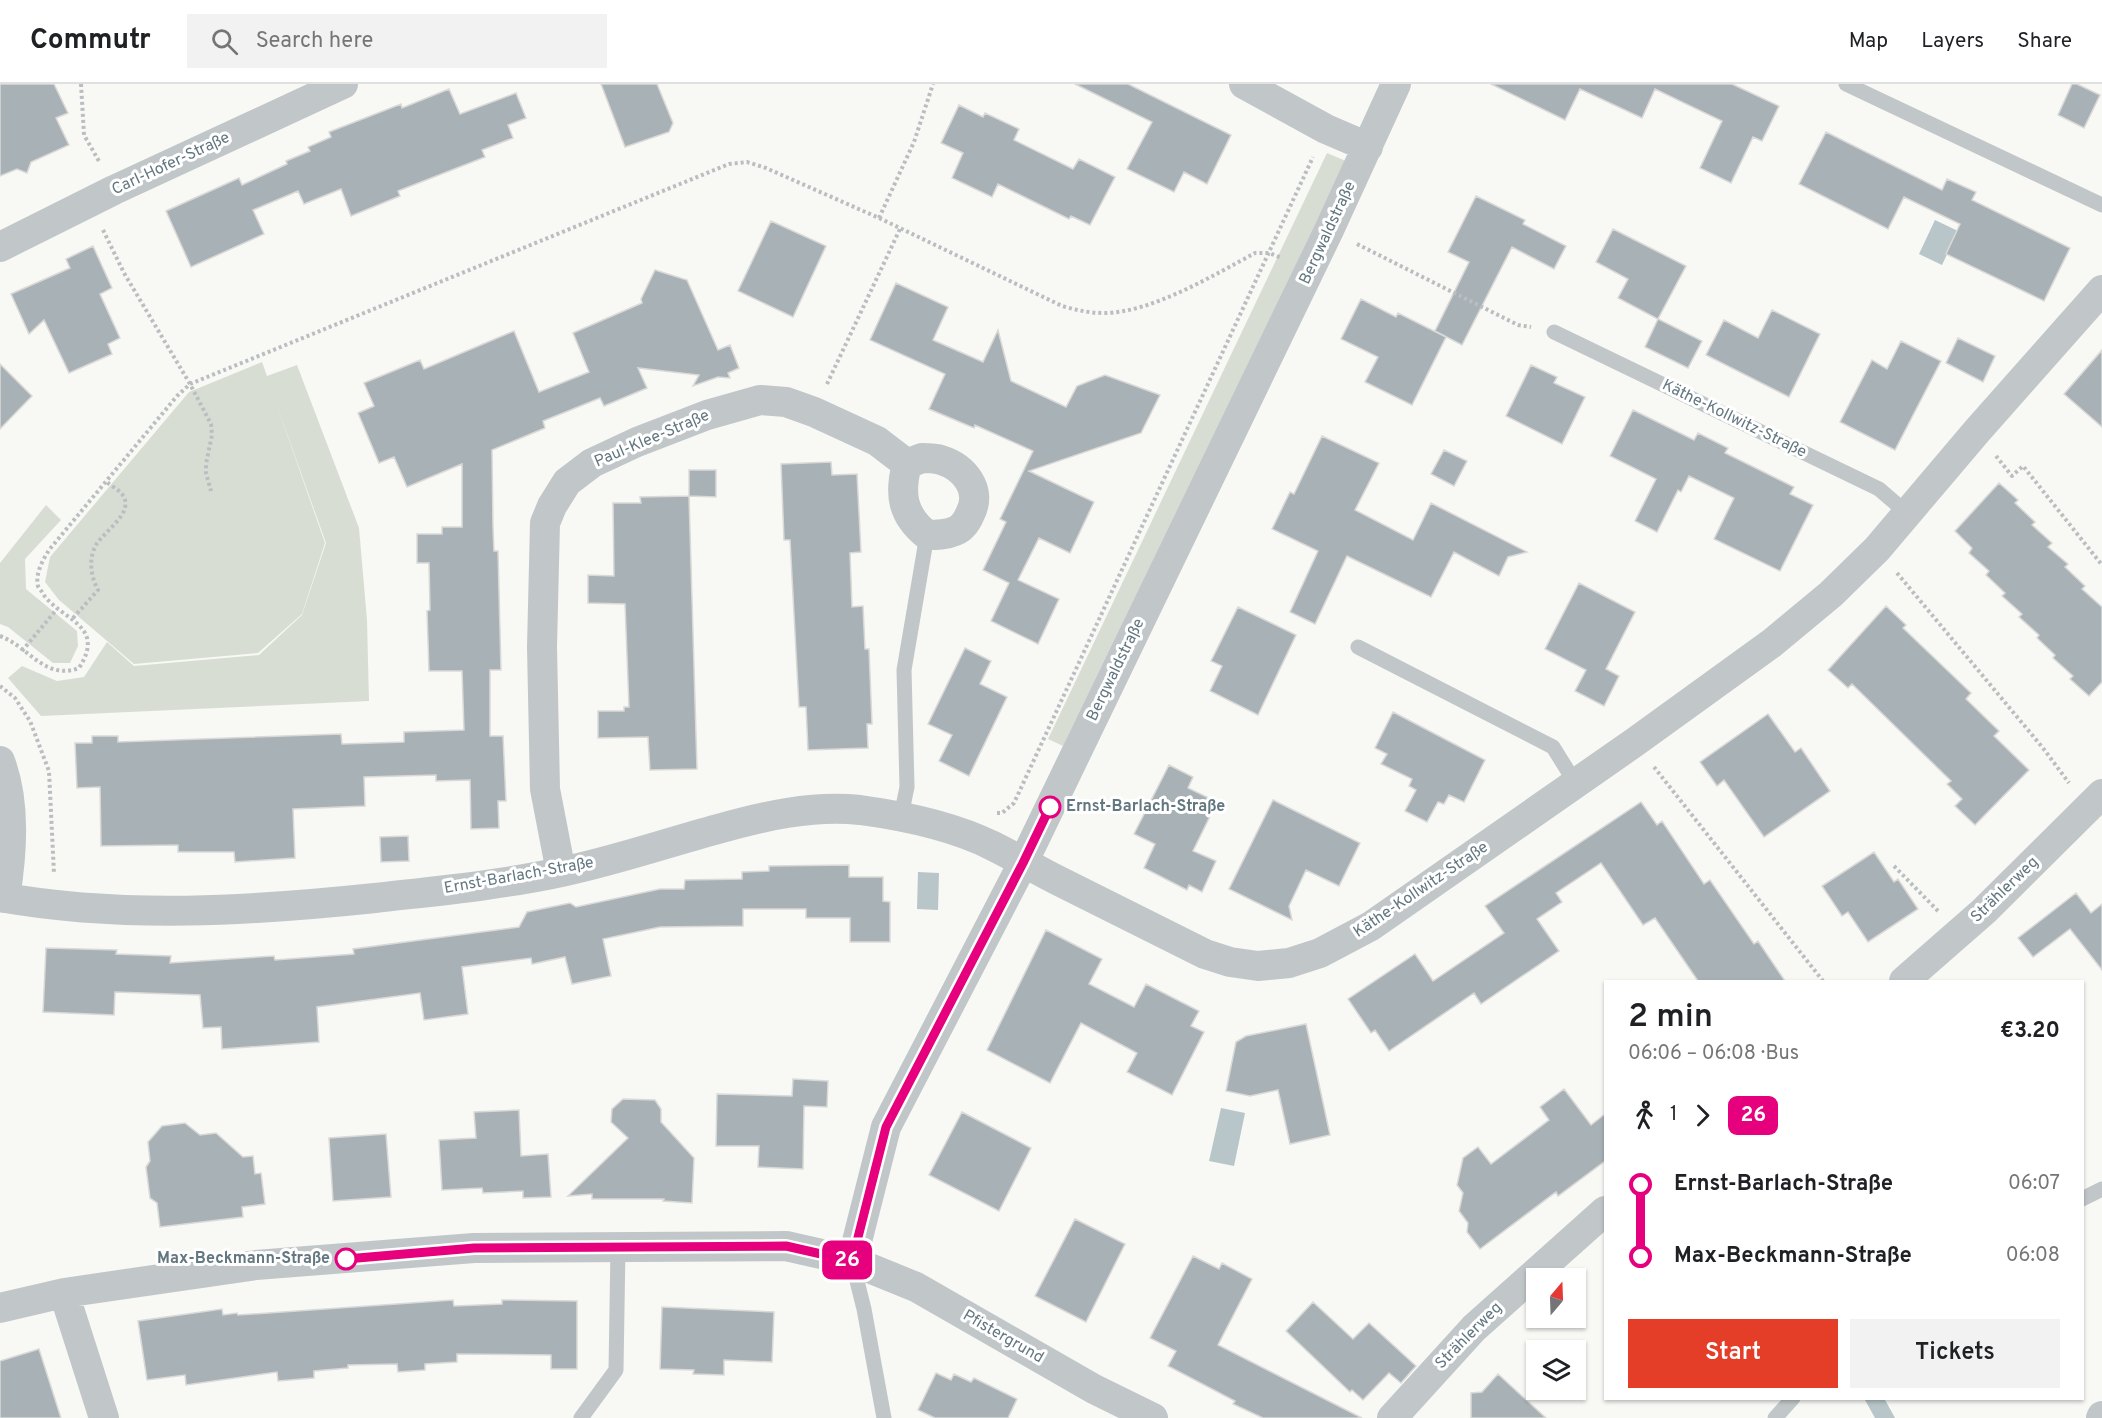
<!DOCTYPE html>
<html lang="en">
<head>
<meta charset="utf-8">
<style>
  body { margin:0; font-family:Overpass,sans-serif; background:#f2f2f2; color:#202124; height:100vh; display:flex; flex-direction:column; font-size:22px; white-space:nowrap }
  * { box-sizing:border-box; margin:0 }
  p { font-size:20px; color:#757577 }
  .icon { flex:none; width:33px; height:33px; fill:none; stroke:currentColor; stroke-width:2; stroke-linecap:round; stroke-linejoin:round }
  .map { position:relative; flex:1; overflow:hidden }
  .details { position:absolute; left:1604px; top:896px; width:480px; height:420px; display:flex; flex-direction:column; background:#fff; border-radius:0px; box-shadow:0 2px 4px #0004 }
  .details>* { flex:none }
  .badge { padding:0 12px; border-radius:9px; font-size:21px; line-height:39px }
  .needle { width:39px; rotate:19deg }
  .fabs { position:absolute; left:1526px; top:1184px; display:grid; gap:12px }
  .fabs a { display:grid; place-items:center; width:60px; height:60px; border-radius:0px; background:#fff; box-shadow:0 2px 4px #0004; font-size:30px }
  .map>.badge { position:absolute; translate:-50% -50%; box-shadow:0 0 0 3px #fff }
  .legs { display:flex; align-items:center; gap:9px; height:66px; padding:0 24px; font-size:20px }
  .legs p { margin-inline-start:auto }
  .summary { display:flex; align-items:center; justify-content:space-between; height:102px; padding:0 24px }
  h1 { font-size:33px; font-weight:600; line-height:45px }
  .button { display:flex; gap:12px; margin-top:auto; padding:12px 24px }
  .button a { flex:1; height:69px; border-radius:0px; background:#e53e28; color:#fff; font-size:24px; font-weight:600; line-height:69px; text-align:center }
  .button a+a { background:#f2f2f2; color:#202124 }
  ul { padding:0 24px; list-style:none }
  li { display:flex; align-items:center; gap:21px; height:72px; font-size:22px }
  li i { display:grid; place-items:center; width:9px; height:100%; margin:0 8px; background:currentColor }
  li i::after { content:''; width:15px; height:15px; margin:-8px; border:4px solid; border-radius:50%; background:#fff }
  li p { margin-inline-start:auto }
  li:first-child i { background:linear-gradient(#0000 50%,currentColor 0) }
  li:last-child i { background:linear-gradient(currentColor 50%,#0000 0) }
  header { display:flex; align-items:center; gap:36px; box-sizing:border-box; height:84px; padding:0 30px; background:#fff; border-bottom:2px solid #e0e0e0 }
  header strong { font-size:28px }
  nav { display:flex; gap:33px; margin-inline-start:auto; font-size:21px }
  .search { width:420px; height:54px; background:#f2f2f2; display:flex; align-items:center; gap:15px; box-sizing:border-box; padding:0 21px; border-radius:0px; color:#757577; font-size:22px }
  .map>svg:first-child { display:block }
</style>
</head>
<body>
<header>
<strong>Commutr</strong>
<div class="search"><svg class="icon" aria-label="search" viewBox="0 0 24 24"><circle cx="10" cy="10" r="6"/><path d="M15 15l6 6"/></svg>Search here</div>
<nav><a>Map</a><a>Layers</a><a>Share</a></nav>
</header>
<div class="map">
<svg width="2102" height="1334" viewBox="0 0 2102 1334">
  <rect width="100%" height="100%" fill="#f8f8f5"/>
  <path fill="#d8ddd4" d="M 1327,69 L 1346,77 L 1063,662 L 1048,655 Z
    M 262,278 L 267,292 L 297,281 L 359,444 L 367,536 L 369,617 L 41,632 L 8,594 L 22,582 L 57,597 L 84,593 L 107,558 L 134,582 L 259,571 L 302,531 L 326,459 L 275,316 L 325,459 L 302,530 L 258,569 L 134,580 L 59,516 L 45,498 L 50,473 L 189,308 Z
    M 46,421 L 61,436 L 25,475 L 26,505 L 77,547 L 78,562 L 70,579 L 53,579 L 8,543 L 0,540 L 0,479 Z"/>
  <path fill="#b8c6c9" d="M 1935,136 L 1958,147 L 1942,181 L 1919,170 Z
    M 918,788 L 939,789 L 938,826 L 917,825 Z
    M 1221,1024 L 1245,1029 L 1234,1082 L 1209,1077 Z
    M 1868,1314 L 1884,1314 L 1895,1334 L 1875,1334 L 1865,1316 Z"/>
  <path fill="#a8b2b6" stroke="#dad9d7" stroke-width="1.5" d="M 0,0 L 54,0 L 68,29 L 56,34 L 69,61 L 31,78 L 27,89 L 17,85 L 0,92 Z
    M 601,0 L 657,0 L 673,39 L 669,48 L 625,63 Z
    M 1075,0 L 1128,0 L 1231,51 L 1207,100 L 1184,88 L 1174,108 L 1127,85 L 1152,38 Z
    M 1491,0 L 1732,0 L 1779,22 L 1762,57 L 1753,53 L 1731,99 L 1700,84 L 1722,37 L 1655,5 L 1642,34 L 1580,5 L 1565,36 Z
    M 2072,0 L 2077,0 L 2100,11 L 2084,44 L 2058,31 Z
    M 449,5 L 460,30 L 516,9 L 526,34 L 508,41 L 513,54 L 482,66 L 485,73 L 398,107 L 400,112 L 351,132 L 341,105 L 304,120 L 298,107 L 253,126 L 264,150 L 191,183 L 166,127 L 239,94 L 242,101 L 287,80 L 286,77 L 310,67 L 308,63 L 331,53 L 329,48 L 401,20 L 402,24 Z
    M 959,21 L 983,33 L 985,29 L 1019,45 L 1014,56 L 1073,85 L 1079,75 L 1115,93 L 1090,141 L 1071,132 L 1069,135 L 998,100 L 992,113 L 952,94 L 963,69 L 941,59 Z
    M 1826,48 L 1942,106 L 1947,95 L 1976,108 L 1972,116 L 2070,164 L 2044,217 L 1946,170 L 1960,140 L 1904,113 L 1888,145 L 1799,100 Z
    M 1476,112 L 1525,136 L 1523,140 L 1566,162 L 1554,185 L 1512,163 L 1462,261 L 1435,247 L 1469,178 L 1448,168 Z
    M 771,137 L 826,162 L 793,233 L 738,207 Z
    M 1613,145 L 1686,182 L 1658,235 L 1702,257 L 1688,284 L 1645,263 L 1658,235 L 1618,214 L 1628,195 L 1596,178 Z
    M 93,162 L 112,204 L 100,210 L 120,254 L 108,260 L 112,270 L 69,289 L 44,236 L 29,250 L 11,210 L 70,184 L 66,175 Z
    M 655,186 L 687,196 L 718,266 L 730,261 L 739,284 L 728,289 L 730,294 L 718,293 L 693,302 L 699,291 L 638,284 L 647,304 L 604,322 L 600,314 L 568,327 L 543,337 L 545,344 L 492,366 L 493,443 L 494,467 L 498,467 L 501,586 L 490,586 L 490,652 L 503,652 L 506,717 L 498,717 L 499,744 L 471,745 L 470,696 L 436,697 L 436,691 L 364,693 L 365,722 L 293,725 L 295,774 L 235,778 L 234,768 L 178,768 L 178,761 L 101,762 L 100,703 L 77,704 L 75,659 L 92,659 L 92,652 L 118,652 L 118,658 L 341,650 L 342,660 L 404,658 L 404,648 L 464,646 L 462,587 L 429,587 L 427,527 L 430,526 L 429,479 L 417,479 L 417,450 L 442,450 L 442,443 L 462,443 L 462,380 L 407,403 L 394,373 L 379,379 L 358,329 L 374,322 L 364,299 L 420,276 L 424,285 L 514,247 L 539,308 L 589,288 L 573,249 L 642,219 L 641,215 Z
    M 896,199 L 948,223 L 933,256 L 983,278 L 998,246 L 1011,297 L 1066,323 L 1077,302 L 1105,291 L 1160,311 L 1141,349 L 1029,387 L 1094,418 L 1070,469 L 1039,454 L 1018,496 L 1059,515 L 1038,560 L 991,537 L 1009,499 L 983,486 L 1006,438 L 1000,435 L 1033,367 L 975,341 L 974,344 L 929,325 L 945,290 L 870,256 Z
    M 1361,215 L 1396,233 L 1398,229 L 1446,253 L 1412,321 L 1365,298 L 1378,273 L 1341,255 Z
    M 1772,226 L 1820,250 L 1789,313 L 1706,271 L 1724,236 L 1758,254 Z
    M 1958,254 L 1995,272 L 1983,298 L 1946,279 Z
    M 1901,257 L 1941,277 L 1895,366 L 1840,338 L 1872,276 L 1887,285 Z
    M 2102,266 L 2102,343 L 2064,310 Z
    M 0,280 L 32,312 L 0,345 Z
    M 1531,281 L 1557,293 L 1554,299 L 1585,313 L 1562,360 L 1506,332 Z
    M 1633,326 L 1694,356 L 1698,349 L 1728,364 L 1725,369 L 1794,403 L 1790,410 L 1813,421 L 1780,487 L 1714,455 L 1734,414 L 1689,392 L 1681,408 L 1678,406 L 1657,448 L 1635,437 L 1656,395 L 1610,372 Z
    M 1322,352 L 1379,379 L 1355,426 L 1413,456 L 1431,419 L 1527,468 L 1508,473 L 1499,492 L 1454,468 L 1431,513 L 1347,472 L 1315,540 L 1290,528 L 1318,467 L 1272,445 L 1290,408 L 1294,410 Z
    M 1444,366 L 1467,377 L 1454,402 L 1431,390 Z
    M 831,378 L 832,391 L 857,390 L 861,468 L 850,469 L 852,523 L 863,522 L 865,565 L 869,565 L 872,640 L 867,640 L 868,664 L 808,666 L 806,623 L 799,623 L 790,456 L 784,456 L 781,380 Z
    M 689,386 L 716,386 L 716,413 L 689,412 Z
    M 1999,399 L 2018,416 L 2015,419 L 2035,438 L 2032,441 L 2052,459 L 2048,463 L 2068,480 L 2065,483 L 2085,502 L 2082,505 L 2102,523 L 2102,598 L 2089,612 L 2070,595 L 2073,592 L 2053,574 L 2055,571 L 2037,554 L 2039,551 L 2019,533 L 2022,530 L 2002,512 L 2005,509 L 1986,491 L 1989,487 L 1969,469 L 1972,464 L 1955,447 Z
    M 689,412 L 697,685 L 650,686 L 648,653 L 598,654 L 598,627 L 624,627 L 624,623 L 629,623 L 625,520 L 588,519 L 588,491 L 614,492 L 613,419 L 641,419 L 640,413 Z
    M 1579,499 L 1635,528 L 1606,585 L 1619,592 L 1604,622 L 1575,607 L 1586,586 L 1545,565 Z
    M 1886,522 L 1906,541 L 1903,544 L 1971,609 L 1966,615 L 1999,647 L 1994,652 L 2029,686 L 1975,741 L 1955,722 L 1962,715 L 1947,700 L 1951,697 L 1852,600 L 1848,604 L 1828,586 Z
    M 1238,523 L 1296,551 L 1258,631 L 1210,607 L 1222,582 L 1211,577 Z
    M 965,564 L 991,577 L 980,600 L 1007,613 L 969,692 L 939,677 L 952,651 L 928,640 Z
    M 1393,628 L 1485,676 L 1464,718 L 1449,711 L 1444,720 L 1438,718 L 1427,738 L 1405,727 L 1416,706 L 1409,702 L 1412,695 L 1381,680 L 1387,670 L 1375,664 Z
    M 1768,630 L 1795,668 L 1801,664 L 1830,707 L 1764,753 L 1724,696 L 1717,702 L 1700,678 Z
    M 1169,681 L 1193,693 L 1188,704 L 1217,718 L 1193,767 L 1216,777 L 1202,808 L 1189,801 L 1187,806 L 1144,784 L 1155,760 L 1134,750 Z
    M 1273,716 L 1360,759 L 1339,802 L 1306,786 L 1289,822 L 1292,836 L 1229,805 Z
    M 1641,718 L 1657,741 L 1662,737 L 1704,800 L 1710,796 L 1754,860 L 1758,857 L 1785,897 L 1698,897 L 1655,834 L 1643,841 L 1601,779 L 1556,809 L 1562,818 L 1537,835 L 1559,867 L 1481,920 L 1474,909 L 1389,967 L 1375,946 L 1371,949 L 1348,915 L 1415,870 L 1433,897 L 1504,849 L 1485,822 Z
    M 408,752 L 409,777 L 381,778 L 380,753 Z
    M 1874,768 L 1894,798 L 1898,795 L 1918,825 L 1868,858 L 1848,828 L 1842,832 L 1822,802 Z
    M 849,781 L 849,793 L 883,793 L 883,817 L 890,818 L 890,858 L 850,858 L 850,834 L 806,834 L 806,825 L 743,825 L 743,842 L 660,843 L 603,855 L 611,892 L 572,900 L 565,873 L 532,880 L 531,874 L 462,883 L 468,930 L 424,936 L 420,909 L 317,923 L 319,958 L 222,965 L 221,943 L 203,944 L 200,911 L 115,908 L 114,931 L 43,928 L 46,864 L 117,866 L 116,870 L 171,872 L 170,879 L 274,872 L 275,876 L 354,870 L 353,865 L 519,843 L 527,828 L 570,819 L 576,823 L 660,805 L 684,805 L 685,796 L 742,795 L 742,788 L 769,787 L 769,782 Z
    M 2076,809 L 2091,829 L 2102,820 L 2102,886 L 2070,845 L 2033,873 L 2018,854 Z
    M 1046,846 L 1102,875 L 1089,900 L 1134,923 L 1146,900 L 1199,927 L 1191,942 L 1204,948 L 1172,1011 L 1127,988 L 1137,969 L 1081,939 L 1050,999 L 987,966 Z
    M 1306,940 L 1330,1051 L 1290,1060 L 1278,1006 L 1250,1012 L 1226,1007 L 1236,958 L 1246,952 Z
    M 793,995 L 828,997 L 827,1023 L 804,1022 L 803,1085 L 758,1083 L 759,1062 L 716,1062 L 717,1010 L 792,1012 Z
    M 1564,1005 L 1591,1041 L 1605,1030 L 1605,1077 L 1558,1112 L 1556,1108 L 1480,1165 L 1467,1148 L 1468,1139 L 1459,1127 L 1463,1109 L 1457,1101 L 1463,1074 L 1478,1063 L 1491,1080 L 1549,1036 L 1540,1023 Z
    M 623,1015 L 655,1016 L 661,1025 L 661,1038 L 694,1074 L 692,1119 L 663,1117 L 664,1115 L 592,1115 L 592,1110 L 568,1112 L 628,1054 L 611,1038 L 612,1025 Z
    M 519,1026 L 521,1072 L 548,1070 L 551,1113 L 523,1114 L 523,1107 L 483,1109 L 482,1104 L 442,1106 L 439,1056 L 476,1054 L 474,1028 Z
    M 962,1028 L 1031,1064 L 999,1127 L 929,1091 Z
    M 185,1039 L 200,1051 L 216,1049 L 243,1073 L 253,1072 L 255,1090 L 261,1089 L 265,1120 L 242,1123 L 243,1133 L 160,1143 L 157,1119 L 150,1114 L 146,1083 L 150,1077 L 148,1058 L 162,1042 Z
    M 386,1050 L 391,1113 L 333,1117 L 329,1054 Z
    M 1075,1135 L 1125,1160 L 1086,1238 L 1035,1212 Z
    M 1193,1172 L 1219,1185 L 1222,1179 L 1252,1195 L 1218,1261 L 1362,1334 L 1263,1334 L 1233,1320 L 1235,1317 L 1168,1282 L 1176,1267 L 1150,1254 Z
    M 453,1216 L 454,1222 L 502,1220 L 502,1216 L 577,1217 L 577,1285 L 551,1285 L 551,1271 L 457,1270 L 457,1278 L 425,1280 L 425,1286 L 398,1288 L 397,1280 L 348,1281 L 348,1284 L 314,1287 L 314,1294 L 278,1297 L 277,1288 L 186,1301 L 185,1291 L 147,1296 L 138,1237 L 222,1225 L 223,1231 L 237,1229 L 238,1231 Z
    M 1313,1218 L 1353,1255 L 1369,1239 L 1416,1282 L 1401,1299 L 1389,1289 L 1363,1316 L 1352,1306 L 1350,1308 L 1286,1247 Z
    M 662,1223 L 774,1228 L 772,1278 L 724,1276 L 724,1291 L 693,1290 L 694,1286 L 660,1285 Z
    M 39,1265 L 61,1334 L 0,1334 L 0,1277 Z
    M 936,1289 L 951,1296 L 954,1290 L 971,1298 L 974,1294 L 1017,1315 L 1008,1334 L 935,1334 L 918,1326 Z
    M 1498,1290 L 1546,1334 L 1471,1334 L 1471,1309 L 1482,1308 Z"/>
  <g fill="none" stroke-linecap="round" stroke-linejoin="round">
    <path stroke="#bbbec0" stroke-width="4" stroke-dasharray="3 3" stroke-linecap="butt" d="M 81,0 L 84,51 L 100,79
      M 879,134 L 914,58 L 933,0
      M 103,146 L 124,189 L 190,300 L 211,340 L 212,351 L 206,380 L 206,389 L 211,407
      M 1357,160 L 1518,241 L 1531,243
      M 827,300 L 900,145
      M 1996,372 L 2012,392 L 2023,382 L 2102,481
      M 1897,489 L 2043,664 L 2069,699
      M 73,534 L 98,506 C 91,493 88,475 96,461 C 104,447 136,428 122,410 C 118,405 111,402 107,398
      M 0,552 C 28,562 45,597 79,584 C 107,541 61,536 43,510 C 42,507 39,505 38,502 C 35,489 43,476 49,466 L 177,312 L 190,300 L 729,80 L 747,78 L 766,84 L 879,134 L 1062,222 C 1076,226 1089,229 1104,229 C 1151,229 1214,191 1255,169 L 1269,169 L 1282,174
      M 22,567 L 57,525
      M 0,602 L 15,614 L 30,637 L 49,687 L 54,790
      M 1654,683 L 1823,897
      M 997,729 L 1002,729 L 1014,719 L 1313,73
      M 1894,782 L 1938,827"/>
    <path stroke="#c1c6c9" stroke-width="15" d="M 1846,0 L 2102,121
      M 1554,248 L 1879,405 L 1908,430
      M 1358,563 L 1553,663 L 1576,700
      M 901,732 L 907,703 L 904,586 L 927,451
      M 2082,1115 L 2102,1105
      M 852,1177 L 864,1225 L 884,1334
      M 581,1334 L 616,1286 L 618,1163
      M 1775,1334 L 1793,1314"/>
    <path stroke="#c1c6c9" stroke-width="30" d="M 1244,0 L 1326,45 L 1368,63
      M 0,163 L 114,106 L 343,0
      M 922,374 C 928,374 935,374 941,376 C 964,383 983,406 970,430 C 967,437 963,444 955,447 C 946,451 936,451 927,451 C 902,431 899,410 907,380 Z
      M 0,677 C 16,719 12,770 5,814
      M 561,788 L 545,705 L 542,563 L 545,439 L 552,422 L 567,398 L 592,379 L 637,358 L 707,331 L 760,316 L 786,318 L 814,328 L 877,357 L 907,380
      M 0,813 C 124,835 251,827 375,814 C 436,807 501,801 561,788 C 614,777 666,759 718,745 C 764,732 812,721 860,726 C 905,732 953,742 993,762 C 1015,773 1037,786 1059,797 C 1108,822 1157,846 1205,870 L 1230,878 L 1258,882 L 1289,879 L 1320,869 L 1371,842 L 1635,658 L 1772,559 L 1831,510 L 1877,465 L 1977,347 L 2102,206
      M 1904,897 L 1984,827 L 2102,710
      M 852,1177 L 886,1043 L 1023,779 L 1329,146 L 1396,0
      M 64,1209 L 104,1334
      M 0,1224 L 64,1209 L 256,1181 L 474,1164 L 786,1162 L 852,1177 L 916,1203 L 1094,1305 L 1153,1334
      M 1392,1334 L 1474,1244 L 1605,1127
      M 2101,1334 L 2102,1332"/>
  </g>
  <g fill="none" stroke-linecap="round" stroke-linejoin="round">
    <defs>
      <path id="line-1" d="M 346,1175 L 474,1164 L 786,1162 L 852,1177 L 886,1043 L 1023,779 L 1050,723"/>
    </defs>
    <use href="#line-1" stroke="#fff" stroke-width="14"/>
    <use href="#line-1" stroke="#e6007e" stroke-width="9"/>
  </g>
  <g fill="#fff" stroke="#e6007e" stroke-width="3">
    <circle cx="1050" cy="723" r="10"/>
    <circle cx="346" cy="1175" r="10"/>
  </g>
  <g text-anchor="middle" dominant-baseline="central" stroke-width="6" stroke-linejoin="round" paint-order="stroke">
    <g font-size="16" fill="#637780" stroke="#fff">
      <text transform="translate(171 80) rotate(-25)">Carl-Hofer-Straße</text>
      <text transform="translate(1328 149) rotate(-65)">Bergwaldstraße</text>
      <text transform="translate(1734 335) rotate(26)">Käthe-Kollwitz-Straße</text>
      <text transform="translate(652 355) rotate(-23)">Paul-Klee-Straße</text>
      <text transform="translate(1116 586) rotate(-64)">Bergwaldstraße</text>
      <text transform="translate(519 792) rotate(-10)">Ernst-Barlach-Straße</text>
      <text transform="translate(1421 806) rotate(-34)">Käthe-Kollwitz-Straße</text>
      <text transform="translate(2005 806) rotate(-44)">Strählerweg</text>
      <text transform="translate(1469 1252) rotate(-45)">Strählerweg</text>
      <text transform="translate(1003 1253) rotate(30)">Pfistergrund</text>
    </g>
    <g font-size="16" font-weight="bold" fill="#637780" stroke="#fff" text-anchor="start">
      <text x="1066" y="723">Ernst-Barlach-Straße</text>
      <text x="330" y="1175" text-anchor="end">Max-Beckmann-Straße</text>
    </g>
  </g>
</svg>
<div class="fabs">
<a><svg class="needle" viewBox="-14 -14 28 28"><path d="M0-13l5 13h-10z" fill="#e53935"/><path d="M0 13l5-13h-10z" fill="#757577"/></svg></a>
<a><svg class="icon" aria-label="layers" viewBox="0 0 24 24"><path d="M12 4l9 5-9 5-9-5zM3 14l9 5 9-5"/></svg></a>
</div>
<b class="badge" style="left:847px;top:1176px;background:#e6007e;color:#fff">26</b>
<section class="details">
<div class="summary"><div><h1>2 min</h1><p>06:06 – 06:08 · Bus</p></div><b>€3.20</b></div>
<div class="legs"><svg class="icon" aria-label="walk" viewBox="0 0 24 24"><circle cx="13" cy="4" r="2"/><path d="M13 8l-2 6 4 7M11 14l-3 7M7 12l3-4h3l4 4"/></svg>1<svg class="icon" aria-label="forward" viewBox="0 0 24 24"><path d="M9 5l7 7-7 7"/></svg><b class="badge" style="background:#e6007e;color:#fff">26</b></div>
<ul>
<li><i style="color:#e6007e"></i><b>Ernst-Barlach-Straße</b><p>06:07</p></li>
<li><i style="color:#e6007e"></i><b>Max-Beckmann-Straße</b><p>06:08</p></li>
</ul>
<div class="button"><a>Start</a><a>Tickets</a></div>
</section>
</div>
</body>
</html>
